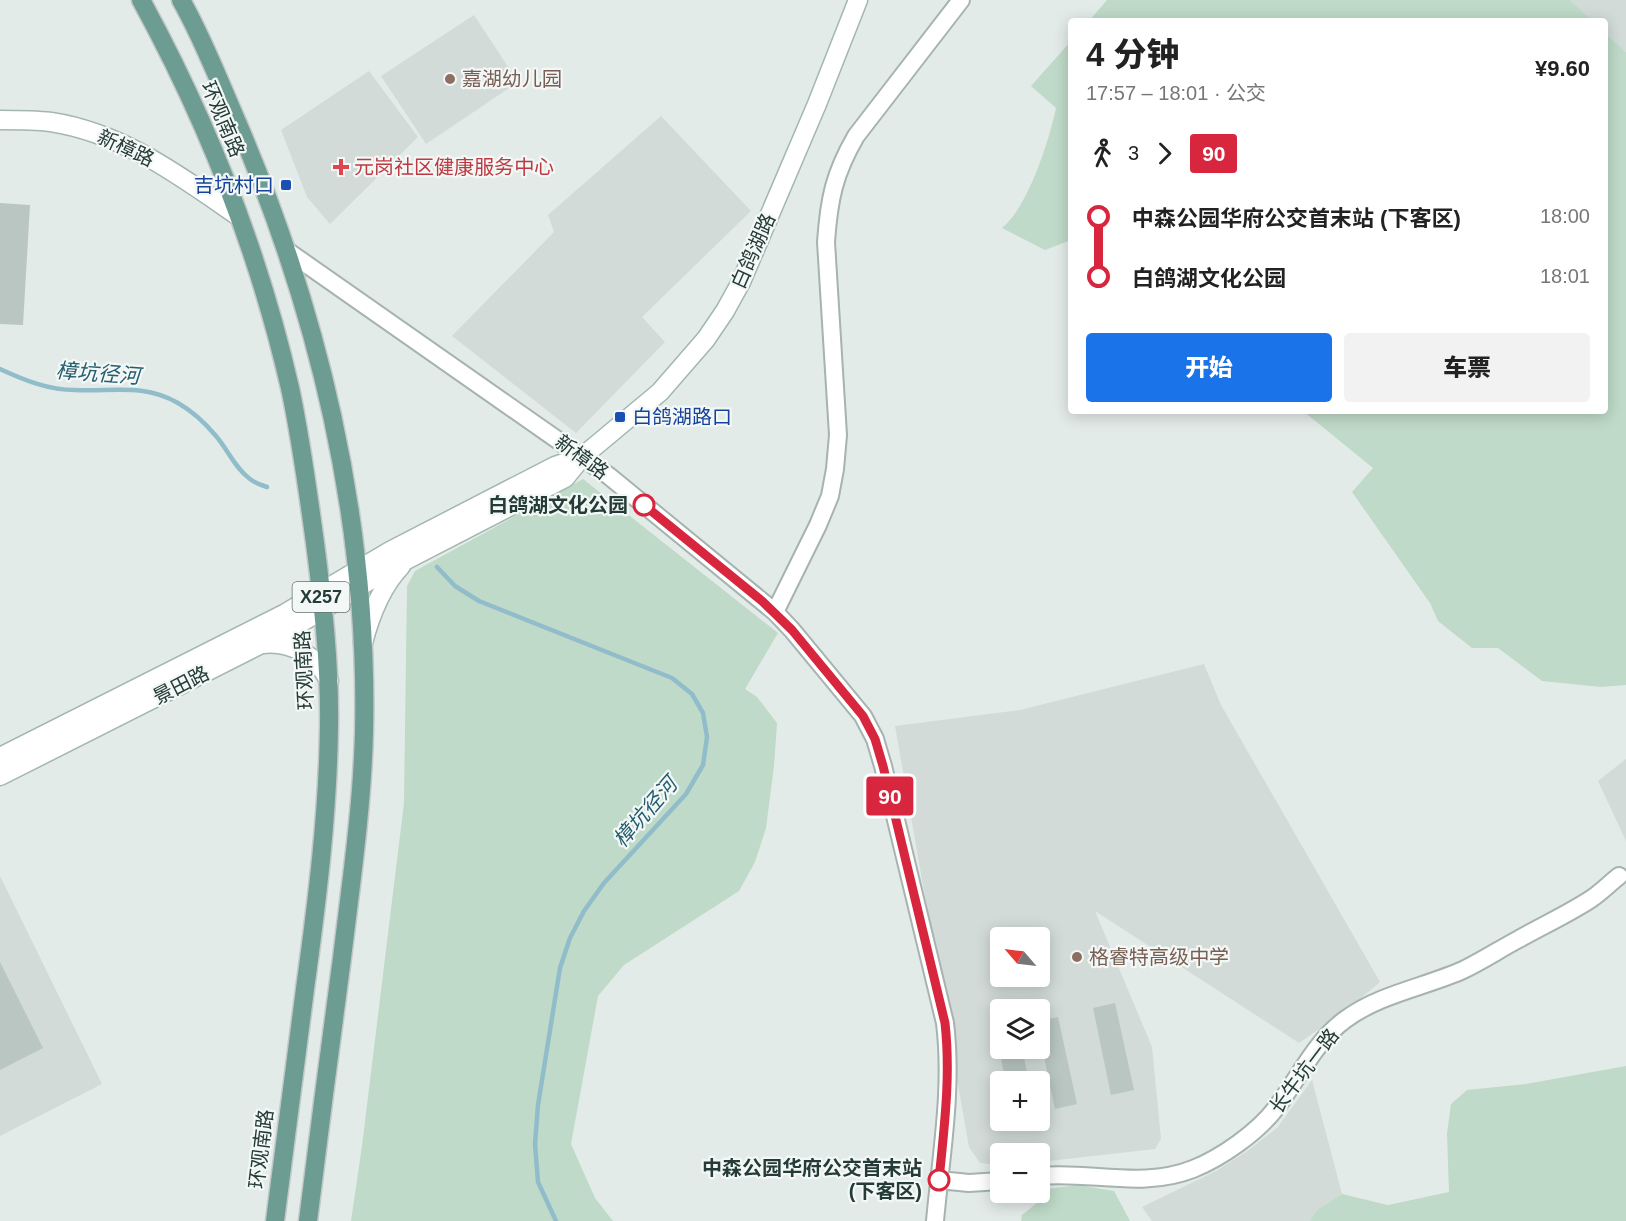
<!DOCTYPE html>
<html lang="zh">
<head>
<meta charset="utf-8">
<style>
  body { margin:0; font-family:Helvetica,"Noto Sans SC",sans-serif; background:#f2f2f2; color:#222; height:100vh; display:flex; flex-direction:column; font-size:22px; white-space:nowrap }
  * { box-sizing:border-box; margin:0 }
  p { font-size:20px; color:#767676 }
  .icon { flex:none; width:33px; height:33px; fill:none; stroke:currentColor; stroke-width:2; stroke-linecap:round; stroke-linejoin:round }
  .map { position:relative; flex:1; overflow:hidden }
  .panel { position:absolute; left:1068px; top:18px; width:540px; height:396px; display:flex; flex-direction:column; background:#fff; border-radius:6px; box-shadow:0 3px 15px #0003 }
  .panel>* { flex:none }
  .badge { padding:0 12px; border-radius:4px; font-size:21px; line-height:39px }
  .needle { width:39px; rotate:298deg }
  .controls { position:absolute; left:990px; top:927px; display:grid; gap:12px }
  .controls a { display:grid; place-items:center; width:60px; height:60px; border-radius:6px; background:#fff; box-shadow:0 3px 15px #0003; font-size:30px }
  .map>.badge { position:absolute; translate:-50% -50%; box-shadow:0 0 0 3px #fff }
  .legs { display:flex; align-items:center; gap:9px; height:66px; padding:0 18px; font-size:20px }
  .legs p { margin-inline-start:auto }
  .overview { display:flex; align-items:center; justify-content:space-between; height:102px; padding:0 18px }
  h1 { font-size:33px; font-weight:800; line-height:45px }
  .primary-button { display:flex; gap:12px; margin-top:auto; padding:12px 18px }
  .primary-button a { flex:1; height:69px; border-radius:6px; background:#1a73e8; color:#fff; font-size:24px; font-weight:800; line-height:69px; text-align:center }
  .primary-button a+a { background:#f2f2f2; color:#222 }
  ul { padding:0 18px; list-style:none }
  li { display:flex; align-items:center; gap:21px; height:60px; font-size:22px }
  li i { display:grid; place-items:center; width:9px; height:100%; margin:0 8px; background:currentColor }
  li i::after { content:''; width:15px; height:15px; margin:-8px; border:4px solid; border-radius:50%; background:#fff }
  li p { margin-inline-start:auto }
  li:first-child i { background:linear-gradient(#0000 50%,currentColor 0) }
  li:last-child i { background:linear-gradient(currentColor 50%,#0000 0) }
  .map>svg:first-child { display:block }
</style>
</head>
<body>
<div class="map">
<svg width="1626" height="1221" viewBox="0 0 1626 1221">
  <rect width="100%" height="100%" fill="#e3ebe8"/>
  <path fill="#d2dbd7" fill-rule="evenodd" d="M 1570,0 L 1626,0 L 1626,52 L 1605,33 L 1605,21 L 1593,21 Z
    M 474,15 L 518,82 L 426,144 L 381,76 Z
    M 369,71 L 418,137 L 330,224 L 307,197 L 281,130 Z
    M 661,116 L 751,211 L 642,317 L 665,342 L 576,433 L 452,336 L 554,232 L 548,215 Z
    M 1204,664 L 1221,705 L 1380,982 L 1348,1009 L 1299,1043 L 1095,911 L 1152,1047 L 1161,1139 L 1155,1149 L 1040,1162 L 1040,1154 L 1000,1154 L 1000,1165 L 980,1163 L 969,1147 L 895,726 L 1020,710 ZM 1000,938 L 1040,938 L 1040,976 L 1000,976 ZM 1000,1010 L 1040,1010 L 1040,1048 L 1000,1048 ZM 1000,1082 L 1040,1082 L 1040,1120 L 1000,1120 Z
    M 1626,759 L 1626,841 L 1598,781 Z
    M 0,876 L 102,1084 L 0,1136 Z
    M 1312,1080 L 1342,1194 L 1317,1210 L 1310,1221 L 1152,1221 L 1142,1207 L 1216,1171 L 1246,1152 L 1277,1128 Z"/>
  <path fill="#bfdac8" d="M 1107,0 L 1570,0 L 1593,21 L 1089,21 Z
    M 1605,33 L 1626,52 L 1626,685 L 1601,687 L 1542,681 L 1498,648 L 1472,648 L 1438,621 L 1430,603 L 1352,492 L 1373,468 L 1303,411 L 1605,411 Z
    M 1071,41 L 1071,240 L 1045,250 L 1002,228 C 1028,207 1049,141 1056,108 L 1031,86 Z
    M 583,479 L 778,633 L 745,689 L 757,697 L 777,723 L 774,766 L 766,828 L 755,862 L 739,891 L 624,965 L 598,996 L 571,1144 L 595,1198 L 613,1221 L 351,1221 L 362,1146 L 404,803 L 407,586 L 415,571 Z
    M 1626,1066 L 1626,1221 L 1310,1221 L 1317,1210 L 1342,1194 L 1388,1205 L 1449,1192 L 1447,1134 L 1451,1104 L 1467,1090 L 1526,1084 Z
    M 1078,1185 L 1114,1191 L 1130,1221 L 1021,1221 L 1022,1215 L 1037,1203 L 1047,1189 Z"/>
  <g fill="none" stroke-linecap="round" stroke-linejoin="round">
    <path stroke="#91bdca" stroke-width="4.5" d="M 0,369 C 24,380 48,390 75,390 C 112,392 143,383 178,403 C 192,411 206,424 216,436 C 228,450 235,468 250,479 C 255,483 261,485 267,487
      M 437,567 L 455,586 L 479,601 L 672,678 L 692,694 L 703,713 L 707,737 L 703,765 L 686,794 L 604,883 L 584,911 L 570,938 L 560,968 L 538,1105 L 535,1144 L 538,1182 L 556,1221"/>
  </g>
  <path fill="#b9c6c2" d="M 0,203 L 30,205 L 23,325 L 0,324 Z
    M 0,962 L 43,1048 L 0,1070 Z
    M 1115,1003 L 1134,1090 L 1111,1095 L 1093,1008 Z
    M 1058,1017 L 1077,1104 L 1055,1109 L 1040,1038 L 1040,1021 Z
    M 1000,1029 L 1000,1048 L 1022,1048 L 1029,1082 L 1006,1082 L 995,1031 Z"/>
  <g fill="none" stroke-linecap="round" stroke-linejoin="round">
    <defs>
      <path id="street" d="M 286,250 L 609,476 L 775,612 L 792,630 L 863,716 L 875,739 L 883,766 L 945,1023 C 953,1089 941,1155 935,1221
        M 775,612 L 818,525 L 830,496 L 835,469 L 838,435 L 826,242 C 829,199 834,174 856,136 L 961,0
        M 1040,1176 C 1091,1171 1143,1189 1193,1169 C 1221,1158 1258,1132 1276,1108 C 1299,1078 1315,1041 1346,1019 C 1380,994 1425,987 1463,970 C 1482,961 1500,949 1519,939 C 1542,926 1568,914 1591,899 C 1600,893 1609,884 1619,876
        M 939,1180 L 969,1183 L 1000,1181"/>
      <path id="secondary" d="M 0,120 C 17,120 34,120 51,122 C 123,133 180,176 238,216
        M 363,643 C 370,616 382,586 401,566
        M 263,644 C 290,641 318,656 329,681
        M 0,757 L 284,614 L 390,551 L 555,466 L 582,457
        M 0,776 L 289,630 L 385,571 L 565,478 L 582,457 L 660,392 L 706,339 L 725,311 L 741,282 L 817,104 L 858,0"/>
      <path id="primary" d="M 141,0 C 207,121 259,253 290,388 C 301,439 308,492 315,543 C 323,604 330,664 329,726 C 328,814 317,902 305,989 C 295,1067 285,1144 275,1221
        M 181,0 C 202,37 217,76 234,115 C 318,309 369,520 364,733 C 362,809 351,883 342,958 C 330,1046 319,1133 308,1221"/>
    </defs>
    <use href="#street" stroke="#a6b3af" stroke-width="20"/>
    <use href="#secondary" stroke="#a3b6b1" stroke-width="21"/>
    <use href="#primary" stroke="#c2c8c7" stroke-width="21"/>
    <use href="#street" stroke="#fff" stroke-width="16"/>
    <use href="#secondary" stroke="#fff" stroke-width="18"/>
    <use href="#primary" stroke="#6d9c93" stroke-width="18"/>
  </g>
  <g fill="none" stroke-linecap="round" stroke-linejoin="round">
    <defs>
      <path id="line-1" d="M 644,505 L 762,601 L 792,630 L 863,716 L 875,739 L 883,766 L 945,1023 C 951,1077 944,1128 939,1180"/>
    </defs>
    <use href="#line-1" stroke="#fff" stroke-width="14"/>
    <use href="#line-1" stroke="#d7263d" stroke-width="9"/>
  </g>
  <g fill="#8d6e63" stroke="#f3f8f6" stroke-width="2">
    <circle cx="450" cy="79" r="6"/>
    <circle cx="1077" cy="957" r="6"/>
  </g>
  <path fill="#e0444e" stroke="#f3f8f6" stroke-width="2" d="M338 158h6v6h6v6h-6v6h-6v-6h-6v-6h6z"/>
  <g fill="#1a4fb4" stroke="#f3f8f6" stroke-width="2">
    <rect x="280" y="179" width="12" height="12" rx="3"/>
    <rect x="614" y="411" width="12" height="12" rx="3"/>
  </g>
  <g fill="#fff" stroke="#d7263d" stroke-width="3">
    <circle cx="644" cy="505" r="10"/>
    <circle cx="939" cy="1180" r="10"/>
  </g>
  <g text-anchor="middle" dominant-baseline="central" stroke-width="4.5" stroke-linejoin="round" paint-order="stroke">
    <rect fill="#f3f8f6" stroke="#637470" stroke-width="1.5" x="292.5" y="582" width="57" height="30" rx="4.5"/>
    <g font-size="18" font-weight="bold" fill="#253b37">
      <text x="321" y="597">X257</text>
    </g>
    <g font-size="20" fill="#785e54" stroke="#f3f8f6" text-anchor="start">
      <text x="462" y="79">嘉湖幼儿园</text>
      <text x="1089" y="957">格睿特高级中学</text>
    </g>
    <g font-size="20" fill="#253b37" stroke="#f3f8f6">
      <text transform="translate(223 119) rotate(67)">环观南路</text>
      <text transform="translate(126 148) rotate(25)">新樟路</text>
      <text transform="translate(753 251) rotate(-66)">白鸽湖路</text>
      <text transform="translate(582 457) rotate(36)">新樟路</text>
      <text transform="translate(304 670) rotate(-93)">环观南路</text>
      <text transform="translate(181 685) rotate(-27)">景田路</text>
      <text transform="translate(1304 1071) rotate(-53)">长牛坑一路</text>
      <text transform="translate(261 1149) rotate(-83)">环观南路</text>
    </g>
    <g font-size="20" fill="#be3a42" stroke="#f3f8f6" text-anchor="start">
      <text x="354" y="167">元岗社区健康服务中心</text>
    </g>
    <g font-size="20" fill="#164399" stroke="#f3f8f6" text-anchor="end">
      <text x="274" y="185">吉坑村口</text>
      <text x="632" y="417" text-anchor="start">白鸽湖路口</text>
    </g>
    <g font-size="20" font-weight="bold" fill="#253b37" stroke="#f3f8f6" text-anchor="end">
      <text x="628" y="505">白鸽湖文化公园</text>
      <text x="922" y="1168">中森公园华府公交首末站<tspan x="922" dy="23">(下客区)</tspan></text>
    </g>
    <g font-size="21" font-style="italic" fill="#255e70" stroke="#f3f8f6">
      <text transform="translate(98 373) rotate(4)">樟坑径河</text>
      <text transform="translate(645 812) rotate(-49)">樟坑径河</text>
    </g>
  </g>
</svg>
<div class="controls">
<a><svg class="needle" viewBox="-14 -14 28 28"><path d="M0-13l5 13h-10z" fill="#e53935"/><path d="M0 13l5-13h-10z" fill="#767676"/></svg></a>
<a><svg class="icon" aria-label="layers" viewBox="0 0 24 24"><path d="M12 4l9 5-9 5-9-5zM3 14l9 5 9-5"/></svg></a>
<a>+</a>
<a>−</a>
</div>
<b class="badge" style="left:890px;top:796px;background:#d7263d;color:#fff">90</b>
<section class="panel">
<div class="overview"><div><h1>4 分钟</h1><p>17:57 – 18:01 · 公交</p></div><b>¥9.60</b></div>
<div class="legs"><svg class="icon" aria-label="walk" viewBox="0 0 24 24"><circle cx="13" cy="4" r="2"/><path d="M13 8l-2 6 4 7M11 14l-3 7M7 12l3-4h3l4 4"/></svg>3<svg class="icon" aria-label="forward" viewBox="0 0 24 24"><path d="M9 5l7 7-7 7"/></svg><b class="badge" style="background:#d7263d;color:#fff">90</b></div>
<ul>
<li><i style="color:#d7263d"></i><b>中森公园华府公交首末站 (下客区)</b><p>18:00</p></li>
<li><i style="color:#d7263d"></i><b>白鸽湖文化公园</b><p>18:01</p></li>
</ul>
<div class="primary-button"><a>开始</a><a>车票</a></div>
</section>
</div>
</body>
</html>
